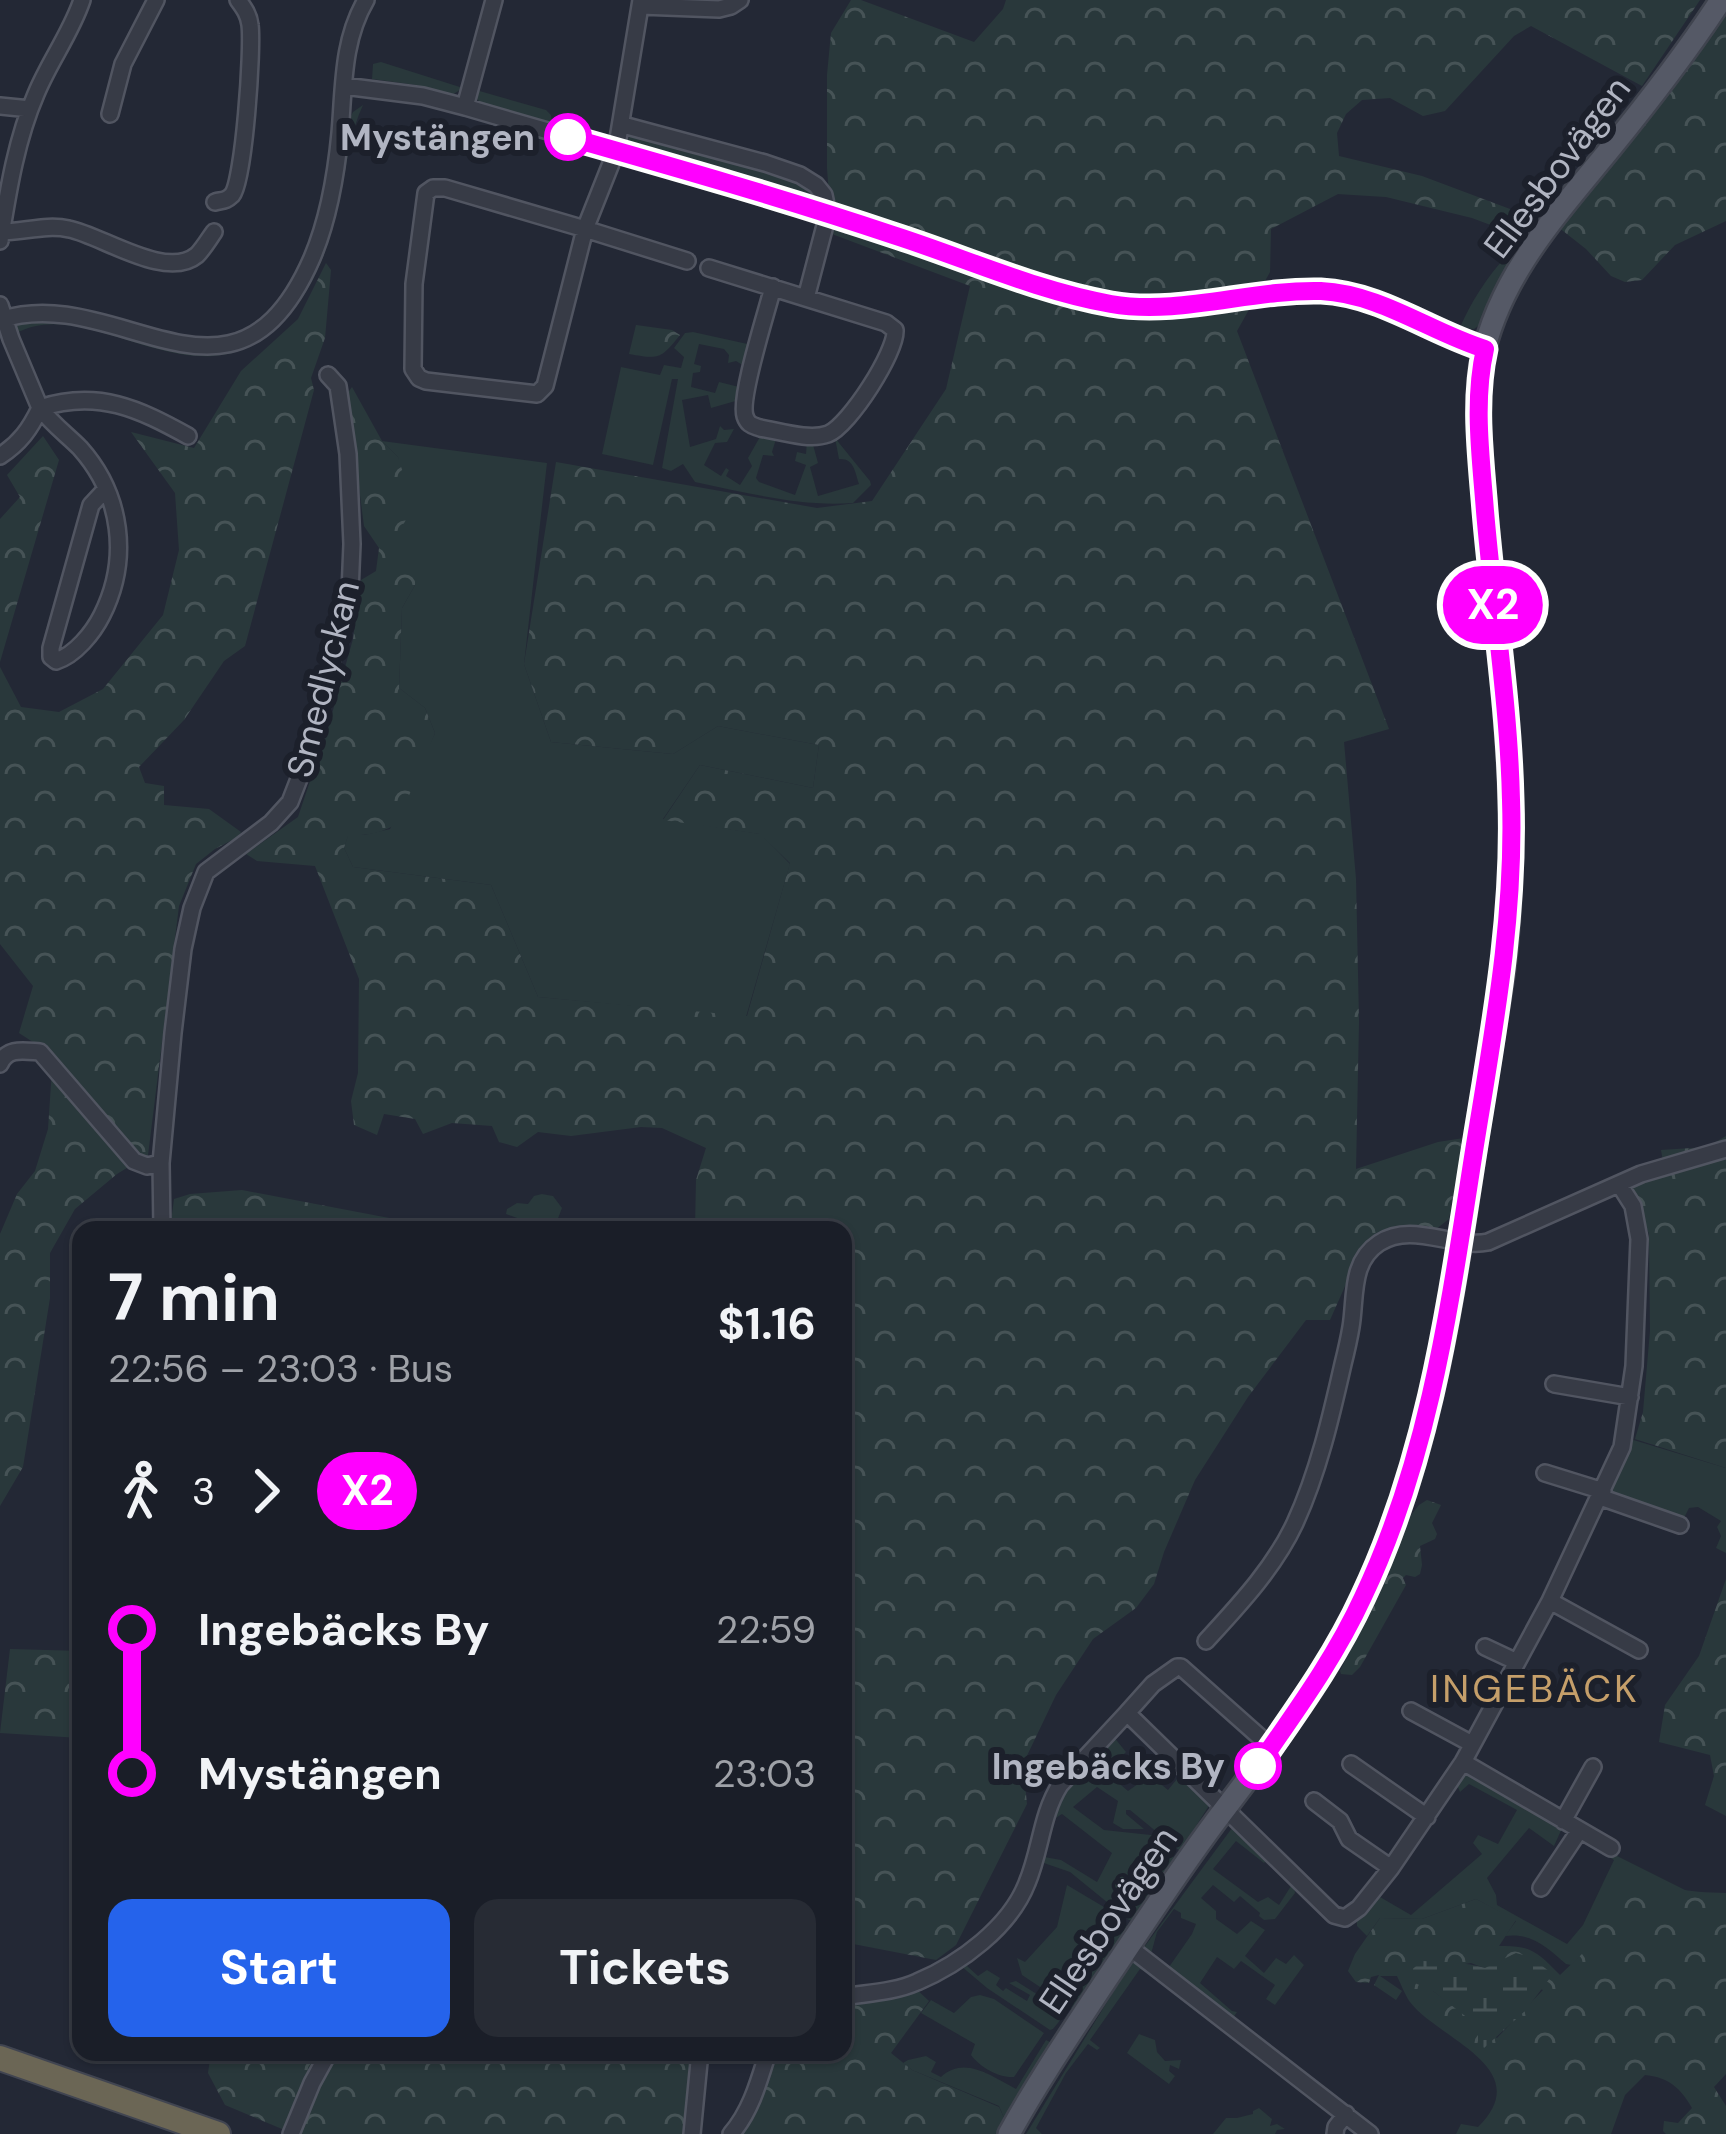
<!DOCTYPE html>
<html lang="en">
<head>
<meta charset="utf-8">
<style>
  body { margin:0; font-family:"DM Sans",sans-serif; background:#272b34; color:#f1f3f6; height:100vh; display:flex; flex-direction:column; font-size:45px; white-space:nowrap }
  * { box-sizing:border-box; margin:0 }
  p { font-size:39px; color:#9fa2a8 }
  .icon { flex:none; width:66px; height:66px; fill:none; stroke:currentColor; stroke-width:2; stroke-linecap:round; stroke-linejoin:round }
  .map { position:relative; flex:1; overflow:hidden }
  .sheet { position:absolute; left:72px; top:1221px; width:780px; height:840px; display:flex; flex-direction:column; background:#1a1e28; border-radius:24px; box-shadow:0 3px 9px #0004,0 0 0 3px #383c45 }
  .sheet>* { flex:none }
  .badge { padding:0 24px; border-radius:39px; font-size:42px; line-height:78px }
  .map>.badge { position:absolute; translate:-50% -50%; box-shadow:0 0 0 6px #fff }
  .legs { display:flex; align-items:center; gap:18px; height:132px; padding:0 36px; font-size:39px }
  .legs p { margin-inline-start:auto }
  .overview { display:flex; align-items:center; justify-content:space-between; height:204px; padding:0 36px }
  h1 { font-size:66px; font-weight:700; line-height:90px }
  .primary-button { display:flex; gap:24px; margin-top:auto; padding:24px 36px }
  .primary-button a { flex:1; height:138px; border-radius:24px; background:#2563eb; color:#fff; font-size:48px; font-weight:700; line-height:138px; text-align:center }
  .primary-button a+a { background:#272b34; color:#f1f3f6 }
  ul { padding:0 36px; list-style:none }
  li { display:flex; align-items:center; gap:42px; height:144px; font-size:45px }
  li i { display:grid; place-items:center; width:18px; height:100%; margin:0 15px; background:currentColor }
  li i::after { content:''; width:30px; height:30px; margin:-15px; border:9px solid; border-radius:50%; background:#1a1e28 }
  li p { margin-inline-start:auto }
  li:first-child i { background:linear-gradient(#0000 50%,currentColor 0) }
  li:last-child i { background:linear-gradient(currentColor 50%,#0000 0) }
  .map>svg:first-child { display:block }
</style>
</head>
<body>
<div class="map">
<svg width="1726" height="2134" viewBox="0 0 1726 2134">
  <defs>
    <pattern id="forest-crowns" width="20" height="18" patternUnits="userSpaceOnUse" patternTransform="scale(3)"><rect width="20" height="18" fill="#29383b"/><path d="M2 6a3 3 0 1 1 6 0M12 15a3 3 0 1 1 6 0" fill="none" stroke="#465356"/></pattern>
    <pattern id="wetland-marsh" width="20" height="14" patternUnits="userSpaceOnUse" patternTransform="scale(3)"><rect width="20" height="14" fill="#29383b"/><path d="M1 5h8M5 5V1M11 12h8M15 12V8" fill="none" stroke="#465356"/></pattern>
  </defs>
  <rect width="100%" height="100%" fill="#232835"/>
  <path fill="#29383b" d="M 381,62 L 463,88 L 452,95 L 416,85 L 372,79 L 373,64 Z
    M 476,90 L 546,110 L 551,115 L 552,125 L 483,105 L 474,96 Z
    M 363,105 C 350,133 347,163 341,194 C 329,252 306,319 248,347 C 171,384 81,296 15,334 L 16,325 L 55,319 L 76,322 L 192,354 C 214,352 237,348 257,338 C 322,307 332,190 346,126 L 353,112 Z
    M 631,134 C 670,144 800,167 818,197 L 816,202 L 635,149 L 628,140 Z
    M 634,164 L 801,213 L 803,216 L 797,218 L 634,169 Z
    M 1532,235 L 1484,322 L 1474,329 L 1460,328 C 1472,298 1503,251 1532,235 Z
    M 693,332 L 752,345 L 744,366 L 736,361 L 728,363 L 729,355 L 724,349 L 699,344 L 694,364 L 701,366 L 700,372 L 693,373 L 691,387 L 715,393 L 719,382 L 743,388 L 739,400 L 711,408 L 708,395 L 682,400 L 690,447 L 716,439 L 720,426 L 724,430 L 734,429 L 727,442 L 715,443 L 704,465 L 721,476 L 726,468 L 729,470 L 726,476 L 740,485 L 752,466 L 748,458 L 761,435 L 777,436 L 772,452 L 774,456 L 763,455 L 756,478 L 759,482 L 795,495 L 806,465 L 795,461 L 797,452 L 806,454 L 807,441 L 812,441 L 818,463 L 810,467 L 818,496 L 859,484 C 855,472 854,458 839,459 L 835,438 L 870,481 L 871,485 L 853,503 C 800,507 748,493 695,482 L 683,464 L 671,471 L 662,468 L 678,379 L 672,379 L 653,465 L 602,454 L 621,367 L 660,375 L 664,365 L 681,368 L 684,357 L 674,348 L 685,333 Z
    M 382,441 L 547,463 L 524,664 L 551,742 L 673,754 L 718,726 L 819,745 L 813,788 L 700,765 L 663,819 L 761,834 L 790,864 L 746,1017 L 538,997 L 491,885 L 353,867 L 344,848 L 348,835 L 364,835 L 390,829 L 435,733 L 425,708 L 399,688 L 402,608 L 415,585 L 400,528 L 406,516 L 398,457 Z
    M 542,1194 L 553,1196 L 562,1208 L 557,1221 L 548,1229 L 506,1214 L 507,1209 L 517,1203 L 528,1204 L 534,1196 Z
    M 1627,1438 L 1726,1468 L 1726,1553 L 1716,1548 L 1721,1536 L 1717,1527 L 1721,1521 L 1698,1507 L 1689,1508 L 1683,1520 L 1613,1498 L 1609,1491 Z
    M 1113,1736 L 1126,1752 L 1109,1770 L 1108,1774 L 1128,1791 L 1145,1779 L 1150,1772 L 1152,1773 L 1164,1757 L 1171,1765 L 1157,1781 L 1168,1790 L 1181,1774 L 1212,1801 L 1180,1851 L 1130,1810 L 1126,1810 L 1126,1814 L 1144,1829 L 1123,1829 L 1113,1823 L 1118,1801 L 1097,1787 L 1073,1807 L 1104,1830 L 1151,1835 L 1174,1858 L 1156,1892 L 1135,1921 L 1129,1920 L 1070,1872 L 1038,1861 L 1039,1856 L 1061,1860 L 1097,1882 L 1112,1853 L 1062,1814 L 1054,1819 L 1048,1814 L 1055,1799 Z
    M 1466,1774 L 1471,1774 L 1563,1826 L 1554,1846 L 1529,1828 L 1487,1878 L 1496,1895 L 1497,1905 L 1567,1944 L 1583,1925 L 1614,1860 L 1597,1850 L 1599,1847 L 1689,1892 L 1655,1886 L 1571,1965 L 1566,1964 C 1548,1948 1531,1932 1505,1936 L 1516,1921 L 1476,1899 L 1422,1919 L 1380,1918 L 1367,1936 L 1357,1926 L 1357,1919 L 1391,1878 L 1393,1878 L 1380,1897 L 1411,1915 L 1482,1854 L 1473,1843 L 1478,1835 L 1498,1844 L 1517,1810 L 1469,1784 L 1460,1792 L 1456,1783 Z
    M 1232,1828 L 1236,1829 L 1266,1861 L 1264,1863 L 1236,1841 L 1213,1869 L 1258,1902 L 1268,1897 L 1279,1905 L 1291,1886 L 1273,1869 L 1273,1865 L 1294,1886 L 1295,1893 L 1275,1919 L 1264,1920 L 1259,1916 L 1260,1913 L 1240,1896 L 1234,1902 L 1213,1885 L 1201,1898 L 1216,1911 L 1216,1919 L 1237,1934 L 1251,1921 L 1265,1930 L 1245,1956 L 1264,1973 L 1276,1958 L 1286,1964 L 1294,1955 L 1304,1965 L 1275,2005 L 1266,1999 L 1275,1985 L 1241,1961 L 1234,1969 L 1217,1957 L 1200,1983 L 1232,2011 L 1237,2012 L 1233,2018 L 1169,1967 L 1192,1934 L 1196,1924 L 1181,1918 L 1181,1913 L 1174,1909 L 1157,1932 L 1151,1954 L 1142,1950 Z
    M 1067,1885 L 1104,1907 L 1129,1928 L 1073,2009 L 1022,1975 L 1017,1958 L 1025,1962 L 1057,1927 Z
    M 982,1945 L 967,1966 L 978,1976 L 987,1970 L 1000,1978 L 996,1985 L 1003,1991 L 1006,1988 L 1027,2001 L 1030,1995 L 1009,1983 L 1016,1981 L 1062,2010 L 1066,2013 L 1053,2029 L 1050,2030 L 987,1988 L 961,1966 L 891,1996 L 843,2008 L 843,1999 L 874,1995 Z
    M 1136,1962 L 1150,1971 L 1150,1974 L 1140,1969 L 1090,2040 L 1100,2048 L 1097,2050 L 1088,2044 L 1066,2073 L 1036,2128 L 1042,2134 L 1026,2134 L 1131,1963 Z
    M 980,1995 L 994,1999 L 1044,2033 L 1014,2077 C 998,2078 980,2067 971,2055 L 975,2044 L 921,2013 L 931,2000 L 954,2013 L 971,1997 Z
    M 1139,2034 L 1155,2040 L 1157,2052 L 1165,2061 L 1181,2060 L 1179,2069 L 1170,2065 L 1169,2071 L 1175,2076 L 1169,2084 L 1127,2053 Z
    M 1046,2040 L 1052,2043 L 1004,2118 L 999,2106 L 912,2070 L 903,2063 L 908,2060 L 926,2056 L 936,2062 L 931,2072 L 941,2077 C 965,2055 992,2077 1016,2089 Z
    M 1259,2108 L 1272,2119 L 1270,2126 L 1277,2124 L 1285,2129 L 1277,2130 L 1275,2134 L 1213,2134 L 1226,2118 L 1237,2118 L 1253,2114 L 1253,2111 Z"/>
  <path fill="url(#forest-crowns)" fill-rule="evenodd" d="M 851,0 L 861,0 L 974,42 L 1003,9 L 1006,0 L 1700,0 L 1642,86 L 1531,26 L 1514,36 L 1445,111 L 1423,116 L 1390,98 L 1362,100 L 1346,114 L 1337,133 L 1339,156 L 1422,176 L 1526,215 L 1521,228 L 1504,230 L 1472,218 L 1386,197 L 1338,194 L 1271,229 L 1270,272 L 1237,331 L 1389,729 L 1344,742 L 1356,879 L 1359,1021 L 1356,1169 L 1438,1142 L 1464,1138 L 1449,1219 L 1436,1229 L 1404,1228 L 1354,1266 L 1330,1320 L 1306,1320 L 1248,1397 L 1195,1480 L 1164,1552 L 1154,1584 L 1136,1608 L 1093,1639 L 1056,1695 L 1023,1764 L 1027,1804 L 956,1945 L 936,1960 L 843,1942 L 843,1230 L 695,1230 L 696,1180 L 706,1148 L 662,1128 L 641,1127 L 571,1136 L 538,1132 L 517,1147 L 499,1142 L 492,1126 L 452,1123 L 423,1134 L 415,1119 L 384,1114 L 377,1135 L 354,1125 L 351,1101 L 358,1073 L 359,979 L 315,866 L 257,861 L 246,854 L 298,817 L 328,728 L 353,639 L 361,580 L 376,571 L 379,548 L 364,526 L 347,394 L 352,387 L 382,441 L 398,457 L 414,507 L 401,528 L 417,550 L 415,585 L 402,608 L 399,688 L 425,708 L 435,733 L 398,822 C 384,834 365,835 348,836 L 344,848 L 353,867 L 491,885 L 538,997 L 747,1016 L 790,863 L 760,834 L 663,820 L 700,765 L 813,788 L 819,745 L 718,726 L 673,754 L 551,742 L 524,664 L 556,462 L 817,508 L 872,501 L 946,389 L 970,286 L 832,234 L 827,168 L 827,75 L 831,33 Z
    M 1726,10 L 1726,221 L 1675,245 L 1642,280 L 1625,282 L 1611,276 L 1586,249 L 1558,227 Z
    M 326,263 L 331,270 L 325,338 L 311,378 L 314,390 L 245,646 L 224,661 L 184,720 L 139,767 L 145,783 L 164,786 L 164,805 L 209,809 L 241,832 L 238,837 L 215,849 L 196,864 L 179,906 L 148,1155 L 117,1174 L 75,1209 L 50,1253 L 50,1298 L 23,1467 L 0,1506 L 0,1234 L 17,1194 L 35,1171 L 48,1129 L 53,1055 L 19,1033 L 33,986 L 0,944 L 0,667 L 21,707 L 59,712 L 103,689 L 163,615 L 179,550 L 175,493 L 131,432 L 194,448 L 241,371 L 298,319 Z
    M 636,325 L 672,330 L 680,335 C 660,360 659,359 629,354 Z
    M 43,436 L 59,460 L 0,662 L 0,519 L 20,497 L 7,475 Z
    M 1726,1136 L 1726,1468 L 1635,1439 L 1643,1412 L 1650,1331 L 1649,1234 L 1631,1186 L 1665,1172 L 1661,1150 L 1707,1147 Z
    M 242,1190 L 452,1230 L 170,1230 L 174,1199 L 190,1194 Z
    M 1427,1500 L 1441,1505 L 1432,1523 L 1437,1534 L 1435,1539 L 1420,1546 L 1422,1565 L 1420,1574 L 1415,1577 L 1406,1575 L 1403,1578 L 1406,1585 L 1360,1667 L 1352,1675 L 1341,1674 L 1340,1671 L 1379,1592 L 1408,1519 L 1419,1505 Z
    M 1726,1579 L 1726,1816 L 1705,1805 L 1714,1776 L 1710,1755 L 1659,1742 L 1665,1705 L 1699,1656 Z
    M 10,1649 L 81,1651 L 81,1738 L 0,1733 Z
    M 1624,1871 C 1660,1889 1686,1892 1726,1893 L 1726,2074 L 1714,2087 L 1726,2106 L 1726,2134 L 1666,2134 L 1663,2131 L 1664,2121 L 1678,2123 L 1692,2108 C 1681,2088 1668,2077 1645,2075 L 1625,2095 L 1611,2134 L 1456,2134 L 1461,2124 L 1478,2127 C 1538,2068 1438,2039 1410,2002 C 1405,1995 1401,1984 1397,1976 L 1380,1976 L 1402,1991 L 1396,2000 L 1374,1985 L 1379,1975 L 1371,1977 L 1369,1983 L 1356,1982 L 1348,1971 L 1355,1954 L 1380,1918 L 1422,1919 L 1476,1899 L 1516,1920 L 1499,1946 C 1532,1945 1538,1953 1560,1975 L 1583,1953 ZM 1437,1962 L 1458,1965 L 1471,1963 L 1543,1990 L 1497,2038 L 1433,1991 Z
    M 915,1988 L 929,2001 L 891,2053 L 912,2070 L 999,2107 L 1004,2118 L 997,2134 L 743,2134 L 780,2052 L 843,2052 L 843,2008 Z
    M 211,2052 L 695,2052 L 686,2134 L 294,2134 L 225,2105 L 208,2073 Z"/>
  <path fill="url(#wetland-marsh)" d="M 1516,1953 L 1530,1957 L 1553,1974 L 1525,2011 L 1484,2048 L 1478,2041 L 1478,2026 L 1433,1991 L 1408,1980 L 1408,1973 L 1422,1961 C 1441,1962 1467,1962 1485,1968 Z"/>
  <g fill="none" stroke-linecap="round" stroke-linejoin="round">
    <defs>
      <path id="minor" d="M 641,0 L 616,151 L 585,229 L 445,188 L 433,188 L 426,193 L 414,284 L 413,369 L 419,378 L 426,381 L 537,394 L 545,386 L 585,229 L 687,261
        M 641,6 L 719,9 L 731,6 L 740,0
        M 344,86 L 423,96 L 465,107 C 587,143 711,176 833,215 C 923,244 1011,282 1103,302 C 1175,318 1250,288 1322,291 C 1381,294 1430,331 1485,349
        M 0,106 L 30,109
        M 465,107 L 494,0
        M 110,114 L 123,64 L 156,0
        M 623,125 L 765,163 L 800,175 L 816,185 L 824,195 L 828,214 L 806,298
        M 215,202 C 223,200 226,201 232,195 C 244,181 253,48 250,25 C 249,15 244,8 238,0
        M 1,232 C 24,232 46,224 69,229 C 101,235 166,281 197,255 C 203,249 209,239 214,232
        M 0,241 C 8,192 16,140 36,94 C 49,62 71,33 82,0
        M 709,268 L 886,323 L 895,330 C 897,351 849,426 828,434 C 809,441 779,431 760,428 C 752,425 748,425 745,416 C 739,397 767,311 773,287
        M 0,305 L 11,339 L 40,408 C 30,429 20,443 0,456
        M 0,320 C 118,281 234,437 312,258 C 329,218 336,176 340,133 C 344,87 342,41 366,0
        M 105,490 L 91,505 L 51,648 L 51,657 L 56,661 C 75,655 93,633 102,615 C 130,559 122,495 80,448 C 66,434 52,424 40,408 C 98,389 139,409 188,436
        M 0,1064 C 7,1047 24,1051 40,1052 L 134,1161 L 147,1166 L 161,1163
        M 162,1230 L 161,1163 L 173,1033 L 183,949 L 192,908 L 206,872 L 271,823 L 290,802 L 302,771 L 350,592 L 352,544 L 348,454 L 338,386 L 328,375
        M 1554,1384 L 1630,1397
        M 1545,1473 L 1603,1491
        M 1600,1497 L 1680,1525
        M 1550,1601 L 1639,1650
        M 1206,1641 C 1239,1605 1274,1568 1295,1523 C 1318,1473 1331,1417 1343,1364 C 1346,1352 1349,1339 1351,1327 C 1356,1297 1350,1262 1379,1243 C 1412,1221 1453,1249 1488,1242 L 1641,1174 L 1726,1149
        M 1485,1647 L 1517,1662
        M 1411,1711 L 1472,1744
        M 1127,1713 L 1153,1684 L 1177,1667 L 1181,1667 L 1271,1747
        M 1463,1762 L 1611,1848
        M 1351,1764 L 1427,1817
        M 1314,1801 L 1340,1821 L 1349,1839 L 1391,1868
        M 1563,1821 L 1593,1767
        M 1541,1888 L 1579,1831
        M 1129,1947 L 1370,2134
        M 843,1997 C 867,1993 895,1992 917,1982 C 960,1964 1010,1927 1027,1883 C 1041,1850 1041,1815 1060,1785 L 1127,1713 L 1334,1915 L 1345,1918 L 1359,1908 L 1391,1868 L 1463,1762 L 1550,1601 L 1622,1447 L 1634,1366 L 1639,1239 L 1633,1206 L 1619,1184
        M 291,2134 L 312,2083 L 329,2052
        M 692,2134 L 700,2052
        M 731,2134 C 751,2111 759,2081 768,2052
        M 1335,2134 L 1336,2127 L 1346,2114"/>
      <path id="major" d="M 1009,2134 C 1038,2081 1073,2030 1106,1980 C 1142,1927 1177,1873 1215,1822 C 1259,1764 1304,1706 1340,1643 C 1420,1501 1446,1340 1470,1181 C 1480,1112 1492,1043 1503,974 C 1525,807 1496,638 1482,471 C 1480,435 1475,396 1482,360 C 1499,276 1558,213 1610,149 C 1649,101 1687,52 1721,0"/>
      <path id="highway" d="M 0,2058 L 218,2134"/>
    </defs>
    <use href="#minor" stroke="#515561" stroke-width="20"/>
    <use href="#major" stroke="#40444f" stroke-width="26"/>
    <use href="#highway" stroke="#414551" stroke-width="28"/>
    <use href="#minor" stroke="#373b46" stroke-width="15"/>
    <use href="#major" stroke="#555966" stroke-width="21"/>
    <use href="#highway" stroke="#6b6655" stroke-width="24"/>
  </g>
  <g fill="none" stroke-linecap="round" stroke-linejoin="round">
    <defs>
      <path id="line-1" d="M 568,137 C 677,168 786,199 893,235 C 965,258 1037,291 1111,304 C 1180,316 1252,289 1321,291 C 1381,294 1430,332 1485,349 C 1473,402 1481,458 1485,511 C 1493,606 1509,706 1511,800 C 1515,920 1493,1033 1474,1151 C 1450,1303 1430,1456 1363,1597 C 1335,1658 1296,1711 1258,1766"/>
    </defs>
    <use href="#line-1" stroke="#fff" stroke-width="27"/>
    <use href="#line-1" stroke="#f0f" stroke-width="18"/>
  </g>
  <g fill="#fff" stroke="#f0f" stroke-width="6">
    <circle cx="568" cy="137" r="21"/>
    <circle cx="1258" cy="1766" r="21"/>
  </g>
  <g text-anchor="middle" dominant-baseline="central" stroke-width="12" stroke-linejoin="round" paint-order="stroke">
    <g font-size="36" font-weight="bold" fill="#b1b5c2" stroke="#1c202b" text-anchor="end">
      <text x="535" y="137">Mystängen</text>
      <text x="1225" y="1766">Ingebäcks By</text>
    </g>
    <g font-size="36" fill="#b1b5c2" stroke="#1c202b">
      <text transform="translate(1557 167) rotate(-53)">Ellesbovägen</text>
      <text transform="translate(323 679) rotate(-76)">Smedlyckan</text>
      <text transform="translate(1108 1920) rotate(-56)">Ellesbovägen</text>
    </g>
    <g font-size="39" letter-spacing="3" fill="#c59f6a" stroke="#1c202b">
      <text x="1535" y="1688">INGEBÄCK</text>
    </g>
  </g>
</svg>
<b class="badge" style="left:1493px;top:605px;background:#f0f;color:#fff">X2</b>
<section class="sheet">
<div class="overview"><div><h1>7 min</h1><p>22:56 – 23:03 · Bus</p></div><b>$1.16</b></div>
<div class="legs"><svg class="icon" aria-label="walk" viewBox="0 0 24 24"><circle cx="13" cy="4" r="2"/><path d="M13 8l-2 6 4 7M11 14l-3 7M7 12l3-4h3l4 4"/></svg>3<svg class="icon" aria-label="forward" viewBox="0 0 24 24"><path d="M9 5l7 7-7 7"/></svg><b class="badge" style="background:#f0f;color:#fff">X2</b></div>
<ul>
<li><i style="color:#f0f"></i><b>Ingebäcks By</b><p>22:59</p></li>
<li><i style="color:#f0f"></i><b>Mystängen</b><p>23:03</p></li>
</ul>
<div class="primary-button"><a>Start</a><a>Tickets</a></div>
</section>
</div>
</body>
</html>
